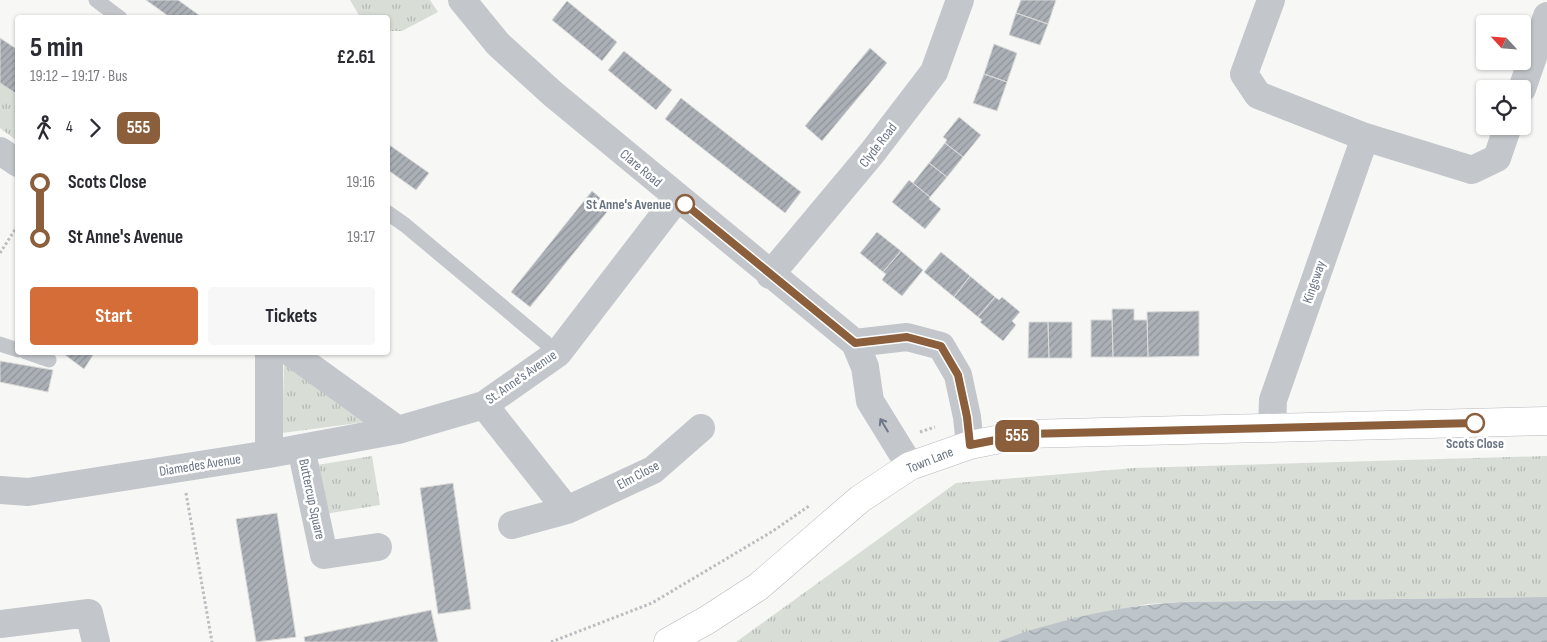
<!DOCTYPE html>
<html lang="en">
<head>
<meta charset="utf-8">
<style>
  body { margin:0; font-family:"Sofia Sans Condensed",sans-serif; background:#f7f7f7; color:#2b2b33; height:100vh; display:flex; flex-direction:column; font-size:19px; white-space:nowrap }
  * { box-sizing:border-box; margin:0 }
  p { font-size:16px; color:#7c7c81 }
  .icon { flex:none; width:28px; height:28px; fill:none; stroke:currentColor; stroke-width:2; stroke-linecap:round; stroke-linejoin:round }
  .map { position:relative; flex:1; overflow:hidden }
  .side { position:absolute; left:15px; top:15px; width:375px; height:340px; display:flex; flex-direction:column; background:#fff; border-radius:5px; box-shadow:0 1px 4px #0004 }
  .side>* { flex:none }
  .badge { padding:0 10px; border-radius:8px; font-size:18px; line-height:32px }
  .needle { width:32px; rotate:296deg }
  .fabs { position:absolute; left:1476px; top:15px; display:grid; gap:10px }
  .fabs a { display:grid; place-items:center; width:55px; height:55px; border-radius:5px; background:#fff; box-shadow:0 1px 4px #0004; font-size:25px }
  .map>.badge { position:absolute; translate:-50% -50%; box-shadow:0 0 0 2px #fff }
  .legs { display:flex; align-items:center; gap:8px; height:55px; padding:0 15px; font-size:16px }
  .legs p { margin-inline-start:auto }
  .head { display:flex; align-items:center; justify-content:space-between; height:85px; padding:0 15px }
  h1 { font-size:28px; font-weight:700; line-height:38px }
  .action { display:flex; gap:10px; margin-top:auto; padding:10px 15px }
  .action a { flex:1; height:58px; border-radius:5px; background:#d46d37; color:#fff; font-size:20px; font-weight:700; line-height:58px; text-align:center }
  .action a+a { background:#f7f7f7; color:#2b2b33 }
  ul { padding:0 15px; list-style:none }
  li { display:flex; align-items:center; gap:18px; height:55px; font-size:19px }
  li i { display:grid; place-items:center; width:8px; height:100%; margin:0 6px; background:currentColor }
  li i::after { content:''; width:12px; height:12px; margin:-6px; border:4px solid; border-radius:50%; background:#fff }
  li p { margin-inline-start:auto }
  li:first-child i { background:linear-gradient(#0000 50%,currentColor 0) }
  li:last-child i { background:linear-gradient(currentColor 50%,#0000 0) }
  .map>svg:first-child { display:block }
</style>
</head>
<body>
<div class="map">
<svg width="1547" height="642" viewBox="0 0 1547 642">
  <defs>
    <pattern id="grass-tufts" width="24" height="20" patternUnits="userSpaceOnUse" patternTransform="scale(1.25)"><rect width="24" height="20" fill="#d8ded6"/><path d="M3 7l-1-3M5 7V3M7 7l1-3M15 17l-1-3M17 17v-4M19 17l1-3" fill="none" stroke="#b3b9b3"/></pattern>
    <pattern id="water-waves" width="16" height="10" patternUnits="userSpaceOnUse" patternTransform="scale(1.25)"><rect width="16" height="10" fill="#bdc5ca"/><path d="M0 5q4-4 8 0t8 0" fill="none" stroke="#9ea5a9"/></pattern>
    <pattern id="building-hatch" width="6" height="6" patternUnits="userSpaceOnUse" patternTransform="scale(1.25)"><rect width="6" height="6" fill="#abb0b7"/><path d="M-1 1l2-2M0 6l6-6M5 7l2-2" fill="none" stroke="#8f949a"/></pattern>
  </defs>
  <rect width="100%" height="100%" fill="#f7f7f5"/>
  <path fill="url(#grass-tufts)" d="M 350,0 L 430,0 L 438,12 L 402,31 L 388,31 L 388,18 L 360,17 Z
    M 0,83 L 17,95 L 17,141 L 0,128 Z
    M 284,364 L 366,422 L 282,433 Z
    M 372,456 L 380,505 L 325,514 L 317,465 Z
    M 1547,456 L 1547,597 L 1182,602 L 1147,604 L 1012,636 L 997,642 L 736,642 L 956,483 L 1134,468 Z"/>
  <path fill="url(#water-waves)" d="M 1547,597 L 1547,642 L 997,642 C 1014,635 1031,630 1049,625 C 1094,612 1135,605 1182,602 Z"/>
  <path fill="url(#building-hatch)" stroke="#d9d9d7" d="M 146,0 L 178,0 L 203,18 L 171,18 Z
    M 1021,0 L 1056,0 L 1048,24 L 1016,13 Z
    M 567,1 L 617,42 L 602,61 L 552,20 Z
    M 1016,13 L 1048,24 L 1040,45 L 1009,35 Z
    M 0,38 L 18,50 L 18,95 L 0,83 Z
    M 994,44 L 1017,53 L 1007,82 L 984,74 Z
    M 870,48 L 887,63 L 822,141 L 805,126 Z
    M 624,51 L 672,90 L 656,110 L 608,70 Z
    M 984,74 L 1007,82 L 997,111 L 973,103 Z
    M 681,98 L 801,192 L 785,213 L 665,119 Z
    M 959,117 L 981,135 L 963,157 L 945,143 L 947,140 L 943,137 Z
    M 945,143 L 963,157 L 947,177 L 929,163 Z
    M 388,144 L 429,173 L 416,190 L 388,170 Z
    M 929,163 L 947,177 L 930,197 L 913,183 Z
    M 909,180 L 930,197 L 929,199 L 941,209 L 925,229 L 892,202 Z
    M 592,191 L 611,207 L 530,307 L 511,292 Z
    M 877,232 L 901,251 L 883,272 L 860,253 Z
    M 901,251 L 923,270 L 902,296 L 882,280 L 886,274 L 883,272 Z
    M 941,252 L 970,276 L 954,297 L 924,272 Z
    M 970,276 L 995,297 L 978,317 L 954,297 Z
    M 995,297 L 999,300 L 1002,297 L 1020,312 L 1012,321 L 1016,325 L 1003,341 L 980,322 L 982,320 L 978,317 Z
    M 1112,309 L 1134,309 L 1134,320 L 1147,320 L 1148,357 L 1113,357 Z
    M 1199,311 L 1199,356 L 1148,357 L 1147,312 Z
    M 1091,320 L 1112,320 L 1113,357 L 1091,357 Z
    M 1029,322 L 1048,322 L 1049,358 L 1028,358 Z
    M 1048,322 L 1072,322 L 1072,358 L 1049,358 Z
    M 61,352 L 95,352 L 84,369 Z
    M 0,361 L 53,370 L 48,392 L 0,382 Z
    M 453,483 L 471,609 L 438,614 L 420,488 Z
    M 277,513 L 296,637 L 256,642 L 236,519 Z
    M 431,610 L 438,642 L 305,642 L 304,637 Z"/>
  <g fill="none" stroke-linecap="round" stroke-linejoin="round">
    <defs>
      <path id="secondary" d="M 668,642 L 707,620 L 758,587 L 860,499 L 910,466 L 970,445 L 1026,434 L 1547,421"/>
    </defs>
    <use href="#secondary" stroke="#b6b9be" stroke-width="29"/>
    <path stroke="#bbbdc0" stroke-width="3" stroke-dasharray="2.5 2.5" stroke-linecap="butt" d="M 0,253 L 18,225
      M 920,432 L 935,427
      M 186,493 L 212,642
      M 551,642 L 652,603 L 773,531 L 809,506"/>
    <path stroke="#c3c6ca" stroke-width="15" d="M 96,0 L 120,18
      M 388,213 L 405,225 L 558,353
      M 0,344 L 18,350
      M 26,352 L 49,360"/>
    <path stroke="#c3c6ca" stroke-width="28" d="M 462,0 L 498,44 L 553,94 L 855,343 L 865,367 L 870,401 L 910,466
      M 1271,0 L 1244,74 L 1258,95 L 1365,137 L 1472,170 L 1497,158 L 1508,126
      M 1522,89 L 1547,16
      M 0,151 L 18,163
      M 770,275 L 872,153 L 934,72 L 960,0
      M 855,343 L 907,337 L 941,346 L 958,375 L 967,417 L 970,445
      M 269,352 L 269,454
      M 290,352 L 398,430
      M 484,405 L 567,510 L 653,470 L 701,428
      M 1272,428 L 1273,400 L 1365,137
      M 301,448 L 324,555 L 378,547
      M 0,490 L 28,492 L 269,454 L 398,430 L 484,405 L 558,353 L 677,198
      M 512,525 L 567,510
      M 0,624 L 89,613 L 96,642"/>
    <use href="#secondary" stroke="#fff" stroke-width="28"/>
  </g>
  <defs><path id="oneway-shaft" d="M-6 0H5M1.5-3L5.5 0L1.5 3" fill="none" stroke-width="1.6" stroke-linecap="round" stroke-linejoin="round" transform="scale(1.25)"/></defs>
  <use stroke="#6e7887" href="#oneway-shaft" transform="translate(884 425) rotate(-121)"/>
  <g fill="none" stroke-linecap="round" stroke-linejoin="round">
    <defs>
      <path id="line-1" d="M 685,204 L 855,343 L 907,337 L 941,346 L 958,375 L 967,417 L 970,445 L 1026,434 L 1475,423"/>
    </defs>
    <use href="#line-1" stroke="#fff" stroke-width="11"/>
    <use href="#line-1" stroke="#8b5e3c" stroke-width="8"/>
  </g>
  <g fill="#fff" stroke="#8b5e3c" stroke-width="2.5">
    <circle cx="685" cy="204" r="9"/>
    <circle cx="1475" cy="423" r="9"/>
  </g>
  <g text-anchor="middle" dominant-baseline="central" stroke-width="5" stroke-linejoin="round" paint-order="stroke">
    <g font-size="14" fill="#697483" stroke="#fff">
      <text transform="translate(878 145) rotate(-52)">Clyde Road</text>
      <text transform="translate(641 168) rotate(40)">Clare Road</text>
      <text transform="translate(1314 282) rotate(-71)">Kingsway</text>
      <text transform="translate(521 377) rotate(-35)">St. Anne's Avenue</text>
      <text transform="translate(930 460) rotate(-22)">Town Lane</text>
      <text transform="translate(200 465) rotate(-9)">Diamedes Avenue</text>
      <text transform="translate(638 475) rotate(-28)">Elm Close</text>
      <text transform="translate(312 499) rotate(78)">Buttercup Square</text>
    </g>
    <g font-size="14" font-weight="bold" fill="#697483" stroke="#fff" text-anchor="end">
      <text x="671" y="204">St Anne's Avenue</text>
      <text x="1475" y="443" text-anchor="middle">Scots Close</text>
    </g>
  </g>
</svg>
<div class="fabs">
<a><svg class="needle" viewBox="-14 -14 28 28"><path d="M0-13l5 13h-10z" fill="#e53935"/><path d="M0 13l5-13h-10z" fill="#7c7c81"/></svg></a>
<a><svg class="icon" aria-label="locate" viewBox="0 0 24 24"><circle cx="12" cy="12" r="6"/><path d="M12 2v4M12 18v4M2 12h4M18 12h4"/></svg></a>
</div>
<b class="badge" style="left:1017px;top:436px;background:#8b5e3c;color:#fff">555</b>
<section class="side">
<div class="head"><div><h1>5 min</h1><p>19:12 – 19:17 · Bus</p></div><b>£2.61</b></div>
<div class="legs"><svg class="icon" aria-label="walk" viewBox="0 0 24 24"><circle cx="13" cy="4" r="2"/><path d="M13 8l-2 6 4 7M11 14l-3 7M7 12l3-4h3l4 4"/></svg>4<svg class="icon" aria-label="forward" viewBox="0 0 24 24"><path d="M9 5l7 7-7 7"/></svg><b class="badge" style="background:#8b5e3c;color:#fff">555</b></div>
<ul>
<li><i style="color:#8b5e3c"></i><b>Scots Close</b><p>19:16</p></li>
<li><i style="color:#8b5e3c"></i><b>St Anne's Avenue</b><p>19:17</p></li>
</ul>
<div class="action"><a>Start</a><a>Tickets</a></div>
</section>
</div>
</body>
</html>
